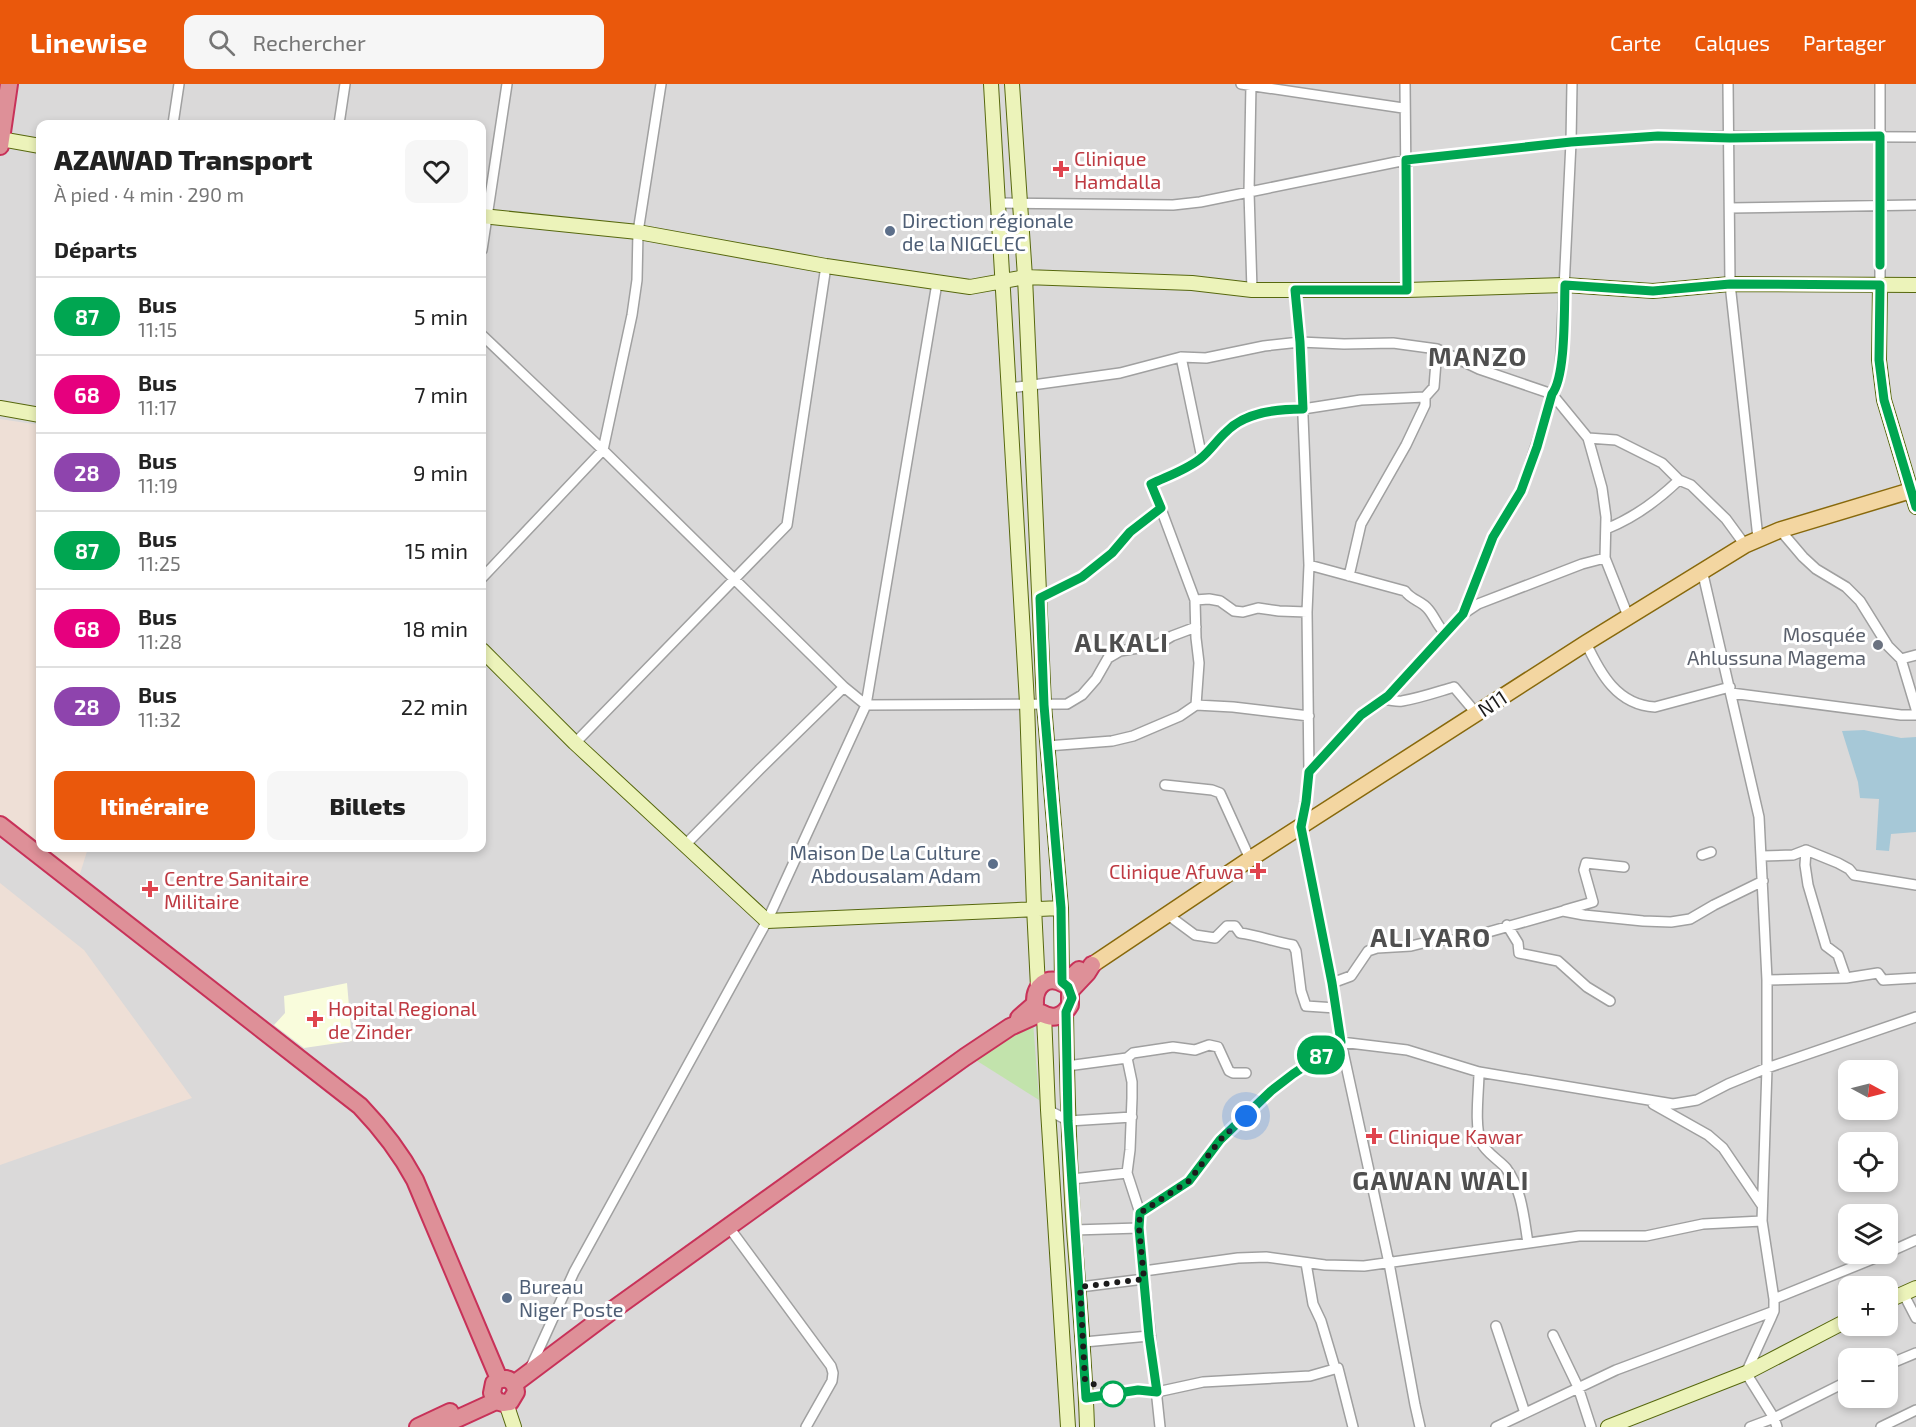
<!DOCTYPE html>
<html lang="fr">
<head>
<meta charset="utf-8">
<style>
  body { margin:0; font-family:"Exo 2",sans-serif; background:#f6f6f6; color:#222; height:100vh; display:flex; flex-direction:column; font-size:22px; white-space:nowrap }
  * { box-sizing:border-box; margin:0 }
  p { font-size:20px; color:#767676 }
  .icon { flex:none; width:33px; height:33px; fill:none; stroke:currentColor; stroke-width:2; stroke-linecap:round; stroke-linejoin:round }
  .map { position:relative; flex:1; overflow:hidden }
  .drawer { position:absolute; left:36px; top:36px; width:450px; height:732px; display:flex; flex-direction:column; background:#fff; border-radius:12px; box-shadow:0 3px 9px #0003 }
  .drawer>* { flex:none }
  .badge { padding:0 12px; border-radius:20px; font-size:21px; line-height:39px }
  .needle { width:39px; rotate:97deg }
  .controls { position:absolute; left:1838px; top:976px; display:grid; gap:12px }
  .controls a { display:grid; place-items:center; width:60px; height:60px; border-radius:12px; background:#fff; box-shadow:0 3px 9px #0003; font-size:30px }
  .you { position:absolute; width:30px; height:30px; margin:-15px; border:4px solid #fff; border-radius:50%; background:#1a73e8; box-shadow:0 0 0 9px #1a73e833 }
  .map>.badge { position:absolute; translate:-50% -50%; box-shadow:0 0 0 3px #fff }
  h2 { padding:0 18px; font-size:22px; line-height:54px }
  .round { display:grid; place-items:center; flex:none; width:63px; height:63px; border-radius:12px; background:#f6f6f6 }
  .head { display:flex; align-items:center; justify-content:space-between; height:102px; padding:0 18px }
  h1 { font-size:28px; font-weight:800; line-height:45px }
  .button { display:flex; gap:12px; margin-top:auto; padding:12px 18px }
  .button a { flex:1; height:69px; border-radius:12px; background:#ea580c; color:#fff; font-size:24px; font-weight:800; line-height:69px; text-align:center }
  .button a+a { background:#f6f6f6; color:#222 }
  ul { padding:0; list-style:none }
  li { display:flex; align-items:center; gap:18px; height:78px; padding:0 18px; border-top:2px solid #e0e0e0 }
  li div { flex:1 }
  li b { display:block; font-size:22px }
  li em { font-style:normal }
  li .badge { min-width:66px; font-weight:700; text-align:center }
  header { display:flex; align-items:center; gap:36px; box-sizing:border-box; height:84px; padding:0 30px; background:#ea580c; color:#fff }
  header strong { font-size:28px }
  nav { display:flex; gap:33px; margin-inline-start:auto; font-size:21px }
  .search { width:420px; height:54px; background:#f6f6f6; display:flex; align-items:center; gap:15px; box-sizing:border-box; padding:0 21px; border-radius:12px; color:#767676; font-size:22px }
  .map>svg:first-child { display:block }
</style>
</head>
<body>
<header>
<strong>Linewise</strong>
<div class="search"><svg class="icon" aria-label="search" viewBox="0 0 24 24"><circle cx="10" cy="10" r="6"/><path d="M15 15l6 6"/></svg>Rechercher</div>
<nav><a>Carte</a><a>Calques</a><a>Partager</a></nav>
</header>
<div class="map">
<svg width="1916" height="1343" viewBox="0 0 1916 1343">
  <rect width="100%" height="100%" fill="#edeae2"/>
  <path fill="#dad9d9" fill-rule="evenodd" d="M 0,0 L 1916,0 L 1916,1343 L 0,1343 ZM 40,40 L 482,40 L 482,764 L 40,764 ZM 1848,987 L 1887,987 L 1887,1026 L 1848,1026 ZM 1848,1059 L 1887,1059 L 1887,1098 L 1848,1098 ZM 1848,1131 L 1887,1131 L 1887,1170 L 1848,1170 ZM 1848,1203 L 1887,1203 L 1887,1242 L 1848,1242 ZM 1848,1275 L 1887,1275 L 1887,1314 L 1848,1314 Z"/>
  <path fill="#f9fcdc" d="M 347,899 L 352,957 L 304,964 L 274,941 L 285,929 L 284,912 Z"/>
  <path fill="#eedfd6" d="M 0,335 L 40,341 L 40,764 L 88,764 L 79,793 L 0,734 Z
    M 0,799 L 84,866 L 192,1014 L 0,1081 Z"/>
  <path fill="#c2e3ac" d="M 1033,937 L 1039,1016 L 974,975 Z"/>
  <path fill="#a6c8d7" d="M 1864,646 L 1901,654 L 1916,653 L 1916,748 L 1891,750 L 1889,767 L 1876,766 L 1879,715 L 1860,714 L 1858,698 L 1842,647 Z"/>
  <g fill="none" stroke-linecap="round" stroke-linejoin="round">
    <defs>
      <path id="street" d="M 1241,0 L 1403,24
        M 1251,0 L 1249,108 L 1252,206
        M 1405,0 L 1407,206
        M 1728,0 L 1730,200 L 1758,454
        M 1880,0 L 1880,201
        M 173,40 L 179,0
        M 339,40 L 345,0
        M 999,119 L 1173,121 L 1200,118 L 1406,76 L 1571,58 L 1657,52 L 1916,53
        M 1730,124 L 1916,121
        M 482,166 L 507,0
        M 1295,206 L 1300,258 L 1309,481 L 1307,528 L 1309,688 L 1306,718 L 1301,743 L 1332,899 L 1341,958 L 1389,1179 L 1415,1321 L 1420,1343
        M 482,251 L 603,366 L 844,603 L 866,621 L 1067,620 L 1082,611 L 1096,595 L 1108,574 L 1120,567 L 1157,561 L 1172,552 L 1196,543
        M 1181,273 L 1202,374
        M 1010,304 L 1120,289 L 1181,273 L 1206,274 L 1264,262 L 1300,258 L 1344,260 L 1393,259 L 1437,265 L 1479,285 L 1552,310 L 1588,354 L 1602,404 L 1606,433 L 1605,474 L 1628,532
        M 1588,354 L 1616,356 L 1662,379 L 1679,396 L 1691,401 L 1726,435 L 1745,461
        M 1161,425 L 1195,516 L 1209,515 L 1220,517 L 1234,527 L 1243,528 L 1258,524 L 1279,527 L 1307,528
        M 1606,445 C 1634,434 1657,417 1679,396
        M 1780,446 L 1803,473 L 1816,485 L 1846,503 L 1860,517 L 1888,562 L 1901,575 L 1916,625
        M 1309,481 L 1405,507 C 1411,516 1422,517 1428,525 C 1435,533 1437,542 1445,549
        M 1702,486 L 1759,733 L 1767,896 L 1767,984 L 1762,1137 L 1774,1215 L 1774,1227 L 1771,1234 L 1746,1289 L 1774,1334 L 1777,1343
        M 1349,492 L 1361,440 L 1406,361 L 1425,321 L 1425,313
        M 482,494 L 603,366 L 632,231 L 637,196 L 638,148 L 661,0
        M 1040,514 L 1081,493 L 1112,469 L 1130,448 L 1161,425 L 1151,400 L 1190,382 L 1202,374 L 1233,341 L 1249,332 L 1283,325 L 1303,325 L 1361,316 L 1425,313 L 1434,303 L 1437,265
        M 1195,516 L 1196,554 L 1199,579 L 1196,621
        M 1463,530 L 1478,520 L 1582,480 L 1605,474
        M 1586,559 C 1600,589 1617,621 1655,623 L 1730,603
        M 1901,575 L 1916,571
        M 1731,609 L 1901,631 L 1915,631 L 1916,629
        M 1383,616 C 1390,615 1395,618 1402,617 C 1420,614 1437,608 1454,603 L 1476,629
        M 575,659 L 787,441 L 826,182
        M 1047,662 L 1112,657 L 1133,652 L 1180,632 L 1196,621 L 1233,623 L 1309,632
        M 1309,688 L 1361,631 L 1388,612 L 1463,530 L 1493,453 L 1521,407 L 1560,289 L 1571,58 L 1572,0
        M 1165,701 L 1212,706 L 1220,709 L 1250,775
        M 686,760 L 760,685 L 844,603
        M 1806,766 L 1805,781 L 1808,801 L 1826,862 L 1838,871 L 1846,894
        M 1702,771 L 1711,768
        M 1762,772 L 1793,771 L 1806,766 L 1838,779 L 1849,785 L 1854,791 L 1916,801
        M 1565,826 L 1593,818 L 1584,786 L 1586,779 L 1624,783
        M 1168,831 L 1195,851 L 1215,854 L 1227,842 L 1235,842 L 1240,849 C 1257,851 1275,858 1293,861 L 1296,867 L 1301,907 L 1306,922 L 1336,924
        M 1507,841 L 1518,859 L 1519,869 L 1558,877 L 1587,903 L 1610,917
        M 1767,896 L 1846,894 L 1878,889 L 1883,896 L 1916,894
        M 1332,899 L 1351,892 L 1368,867 L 1377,864 L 1411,862 L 1435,856 L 1460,856 L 1563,827 L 1584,831 L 1643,837 L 1671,838 L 1690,835 L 1714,821 L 1763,797
        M 1127,974 L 1132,998 L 1132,1014 L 1130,1066 L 1127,1089 L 1140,1129 L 1139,1144 L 1160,1343
        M 1067,982 L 1127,974 L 1133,969 L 1173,963 L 1195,966 L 1209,961 L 1218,963 L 1229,987 L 1233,989 L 1246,989
        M 1479,988 C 1479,1007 1474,1041 1481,1058 C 1485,1068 1499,1076 1506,1084 C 1522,1105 1524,1135 1528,1159
        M 1653,1020 L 1708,1051 L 1723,1064 L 1761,1120
        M 1048,1026 L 1069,1037 L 1132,1033
        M 1072,1095 L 1127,1089
        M 1140,1129 L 1189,1097 L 1220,1057 L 1271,1007 L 1293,990 L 1341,958 L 1407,966 L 1479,988 L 1673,1020 L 1697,1016 L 1728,1000 L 1767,984 L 1916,933
        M 728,1142 L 831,1282 L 833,1289 L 832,1297 L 806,1343
        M 1074,1146 L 1139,1144
        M 1887,1169 L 1916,1156
        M 1306,1179 L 1313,1220 L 1321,1237 L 1335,1284 L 1338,1284 L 1353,1343
        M 1144,1187 L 1238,1174 L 1266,1173 L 1325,1181 L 1364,1182 L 1579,1152 L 1646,1152 L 1703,1140 L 1762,1137
        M 1080,1203 L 1144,1195
        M 1903,1209 L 1916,1234
        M 1774,1215 L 1885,1170
        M 1496,1242 L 1525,1329
        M 1553,1251 L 1578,1303 L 1591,1343
        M 1084,1258 L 1149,1252
        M 1887,1281 L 1916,1269
        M 530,1285 L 574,1188 L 767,837 L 866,621 L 937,199
        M 1086,1314 L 1138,1306 L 1157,1308 L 1203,1298 L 1310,1292 L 1338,1284
        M 1496,1343 L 1616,1286 L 1774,1227
        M 1750,1343 L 1774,1334 L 1848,1297
        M 1881,1343 L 1916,1326"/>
      <path id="secondary" d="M 991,0 L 1027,619 L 1034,823 L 1038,903
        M 1012,0 L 1025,193 L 1044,621 L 1061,824 L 1062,898
        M 0,55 L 40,62
        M 482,132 L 638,148 L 826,182 L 970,203 L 1025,193 L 1192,199 L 1252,206 L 1407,206 L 1565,201 L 1653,207 L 1730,200 L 1916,201
        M 1880,201 L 1879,276 L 1884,316 L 1916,423
        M 0,324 L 40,331
        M 482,566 L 575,659 L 767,837 L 1061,824
        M 1066,928 C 1067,1001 1069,1074 1074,1147 C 1079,1212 1085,1277 1087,1343
        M 1044,931 L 1048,1026 L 1068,1343
        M 1887,1217 L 1916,1204
        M 506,1319 L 514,1343
        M 1608,1343 L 1746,1289 L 1848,1236"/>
      <path id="primary" d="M 1092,881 L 1250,775 L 1586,559 L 1745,461 L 1780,446 L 1916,405"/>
      <path id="highway" d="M 0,62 L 9,0
        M 0,741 L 360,1022 C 382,1045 400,1068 415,1096 L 499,1295
        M 1019,934 L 1035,920 C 1034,902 1047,890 1064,900 L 1079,886
        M 514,1300 L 614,1225 L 965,973 L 1010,943 L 1041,929 C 1053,936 1063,933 1070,921 L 1070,907 L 1087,889 L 1092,881
        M 418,1343 L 450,1328
        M 439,1343 L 496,1317 L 503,1319 L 510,1318 L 516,1308 C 515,1295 504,1291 494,1299 L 492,1309 L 496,1317"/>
    </defs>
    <use href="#street" stroke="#a0a0a0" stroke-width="12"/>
    <use href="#secondary" stroke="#57680e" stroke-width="16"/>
    <use href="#primary" stroke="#88690c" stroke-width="18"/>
    <use href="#highway" stroke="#c83259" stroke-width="20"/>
    <use href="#street" stroke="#fff" stroke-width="9"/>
    <use href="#secondary" stroke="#ecf3ba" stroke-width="14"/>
    <use href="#primary" stroke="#f3d6a1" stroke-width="15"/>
    <use href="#highway" stroke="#de9098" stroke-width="16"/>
  </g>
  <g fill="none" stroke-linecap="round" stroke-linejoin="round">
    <defs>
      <path id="line" d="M 1880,181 L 1880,52 L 1730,54 L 1658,52 L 1571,58 L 1406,76 L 1407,206 L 1295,206 L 1300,258 L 1303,325 C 1277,325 1245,328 1226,348 C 1217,356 1210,367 1200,375 C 1186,386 1168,392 1151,400 L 1161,424 L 1130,448 L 1112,469 L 1082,493 L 1040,514 L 1044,621 L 1061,824 L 1062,898 L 1068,903 L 1072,914 L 1066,928 L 1068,1037 L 1086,1314 L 1138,1306 L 1157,1308 L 1149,1252 L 1139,1144 L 1140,1129 L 1189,1097 L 1220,1056 L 1271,1007 L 1293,990 L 1341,958 L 1332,899 L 1301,743 L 1306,718 L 1309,688 L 1361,631 L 1388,612 L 1463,530 L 1493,453 L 1521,407 L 1537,363 L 1552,310 C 1566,292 1564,226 1565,201 L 1653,207 L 1730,200 L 1880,201 L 1879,276 L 1884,316 L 1916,423"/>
    </defs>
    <use href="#line" stroke="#fff" stroke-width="14"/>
    <use href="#line" stroke="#00a651" stroke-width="9"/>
    <path stroke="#1c1c1c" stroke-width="6" stroke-dasharray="0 10.8" d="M 1113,1310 L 1085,1296 L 1080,1203 L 1144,1195 L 1139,1144 L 1140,1129 L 1189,1097 L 1220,1056 L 1246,1032"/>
  </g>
  <g fill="#e0444e" stroke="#fff" stroke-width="2">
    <path d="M1058 76h6v6h6v6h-6v6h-6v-6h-6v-6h6z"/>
    <path d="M1255 778h6v6h6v6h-6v6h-6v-6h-6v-6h6z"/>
    <path d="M147 796h6v6h6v6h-6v6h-6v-6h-6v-6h6z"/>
    <path d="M312 926h6v6h6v6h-6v6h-6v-6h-6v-6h6z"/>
    <path d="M1371 1043h6v6h6v6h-6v6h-6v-6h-6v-6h6z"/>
  </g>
  <g fill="#5c6f8a" stroke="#fff" stroke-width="2">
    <circle cx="890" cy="147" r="6"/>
    <circle cx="993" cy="780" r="6"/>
    <circle cx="507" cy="1214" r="6"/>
  </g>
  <circle fill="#6b7280" stroke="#fff" stroke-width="2" cx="1878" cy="561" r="6"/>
  <circle fill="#fff" stroke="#00a651" stroke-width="3" cx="1113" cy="1310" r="12"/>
  <g text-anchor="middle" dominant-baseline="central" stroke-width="6" stroke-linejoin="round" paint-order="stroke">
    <g font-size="20" fill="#be3a42" stroke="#fff" text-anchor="start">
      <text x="1074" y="74">Clinique<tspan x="1074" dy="23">Hamdalla</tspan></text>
      <text x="1244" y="787" text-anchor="end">Clinique Afuwa</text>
      <text x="164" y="794">Centre Sanitaire<tspan x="164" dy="23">Militaire</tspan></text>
      <text x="328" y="924">Hopital Regional<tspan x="328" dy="23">de Zinder</tspan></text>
      <text x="1388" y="1052">Clinique Kawar</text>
    </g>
    <g font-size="20" fill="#4e5e75" stroke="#fff" text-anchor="start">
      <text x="902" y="136">Direction régionale<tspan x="902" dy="23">de la NIGELEC</tspan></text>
      <text x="981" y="768" text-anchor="end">Maison De La Culture<tspan x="981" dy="23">Abdousalam Adam</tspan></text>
      <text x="519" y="1202">Bureau<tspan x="519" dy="23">Niger Poste</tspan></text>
    </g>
    <g font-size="20" fill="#5b616d" stroke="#fff" text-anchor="end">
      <text x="1866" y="550">Mosquée<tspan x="1866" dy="23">Ahlussuna Magema</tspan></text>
    </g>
    <g font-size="20" fill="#1c1c1c" stroke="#fff">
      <text transform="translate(1492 619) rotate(-33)">N11</text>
    </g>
    <g font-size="26" font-weight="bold" letter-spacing="1.5" fill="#4f4f4f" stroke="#fff">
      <text x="1478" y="271">MANZO</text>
      <text x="1122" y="557">ALKALI</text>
      <text x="1431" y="852">ALI YARO</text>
      <text x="1441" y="1095">GAWAN WALI</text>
    </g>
  </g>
</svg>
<div class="controls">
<a><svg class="needle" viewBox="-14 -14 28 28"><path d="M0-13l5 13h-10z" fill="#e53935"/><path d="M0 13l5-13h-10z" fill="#767676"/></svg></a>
<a><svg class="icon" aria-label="locate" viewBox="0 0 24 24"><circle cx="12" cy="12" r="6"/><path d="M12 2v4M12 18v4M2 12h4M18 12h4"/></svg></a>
<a><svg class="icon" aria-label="layers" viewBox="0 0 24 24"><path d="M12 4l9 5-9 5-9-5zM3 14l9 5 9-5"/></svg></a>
<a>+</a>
<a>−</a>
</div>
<div class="you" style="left:1246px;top:1032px"></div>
<b class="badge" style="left:1321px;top:971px;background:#00a651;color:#fff">87</b>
<section class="drawer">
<div class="head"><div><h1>AZAWAD Transport</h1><p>À pied · 4 min · 290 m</p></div><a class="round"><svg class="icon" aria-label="heart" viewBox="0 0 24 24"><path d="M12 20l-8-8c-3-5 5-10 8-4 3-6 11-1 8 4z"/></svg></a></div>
<h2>Départs</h2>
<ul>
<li><span class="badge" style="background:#00a651;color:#fff">87</span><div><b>Bus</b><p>11:15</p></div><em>5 min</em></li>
<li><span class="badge" style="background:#e6007e;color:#fff">68</span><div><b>Bus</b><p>11:17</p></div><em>7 min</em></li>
<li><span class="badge" style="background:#8e44ad;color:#fff">28</span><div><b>Bus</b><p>11:19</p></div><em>9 min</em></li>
<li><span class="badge" style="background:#00a651;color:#fff">87</span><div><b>Bus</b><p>11:25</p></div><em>15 min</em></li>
<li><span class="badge" style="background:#e6007e;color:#fff">68</span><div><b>Bus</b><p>11:28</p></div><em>18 min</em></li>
<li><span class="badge" style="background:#8e44ad;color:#fff">28</span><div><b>Bus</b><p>11:32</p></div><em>22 min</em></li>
</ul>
<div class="button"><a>Itinéraire</a><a>Billets</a></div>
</section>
</div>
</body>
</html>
